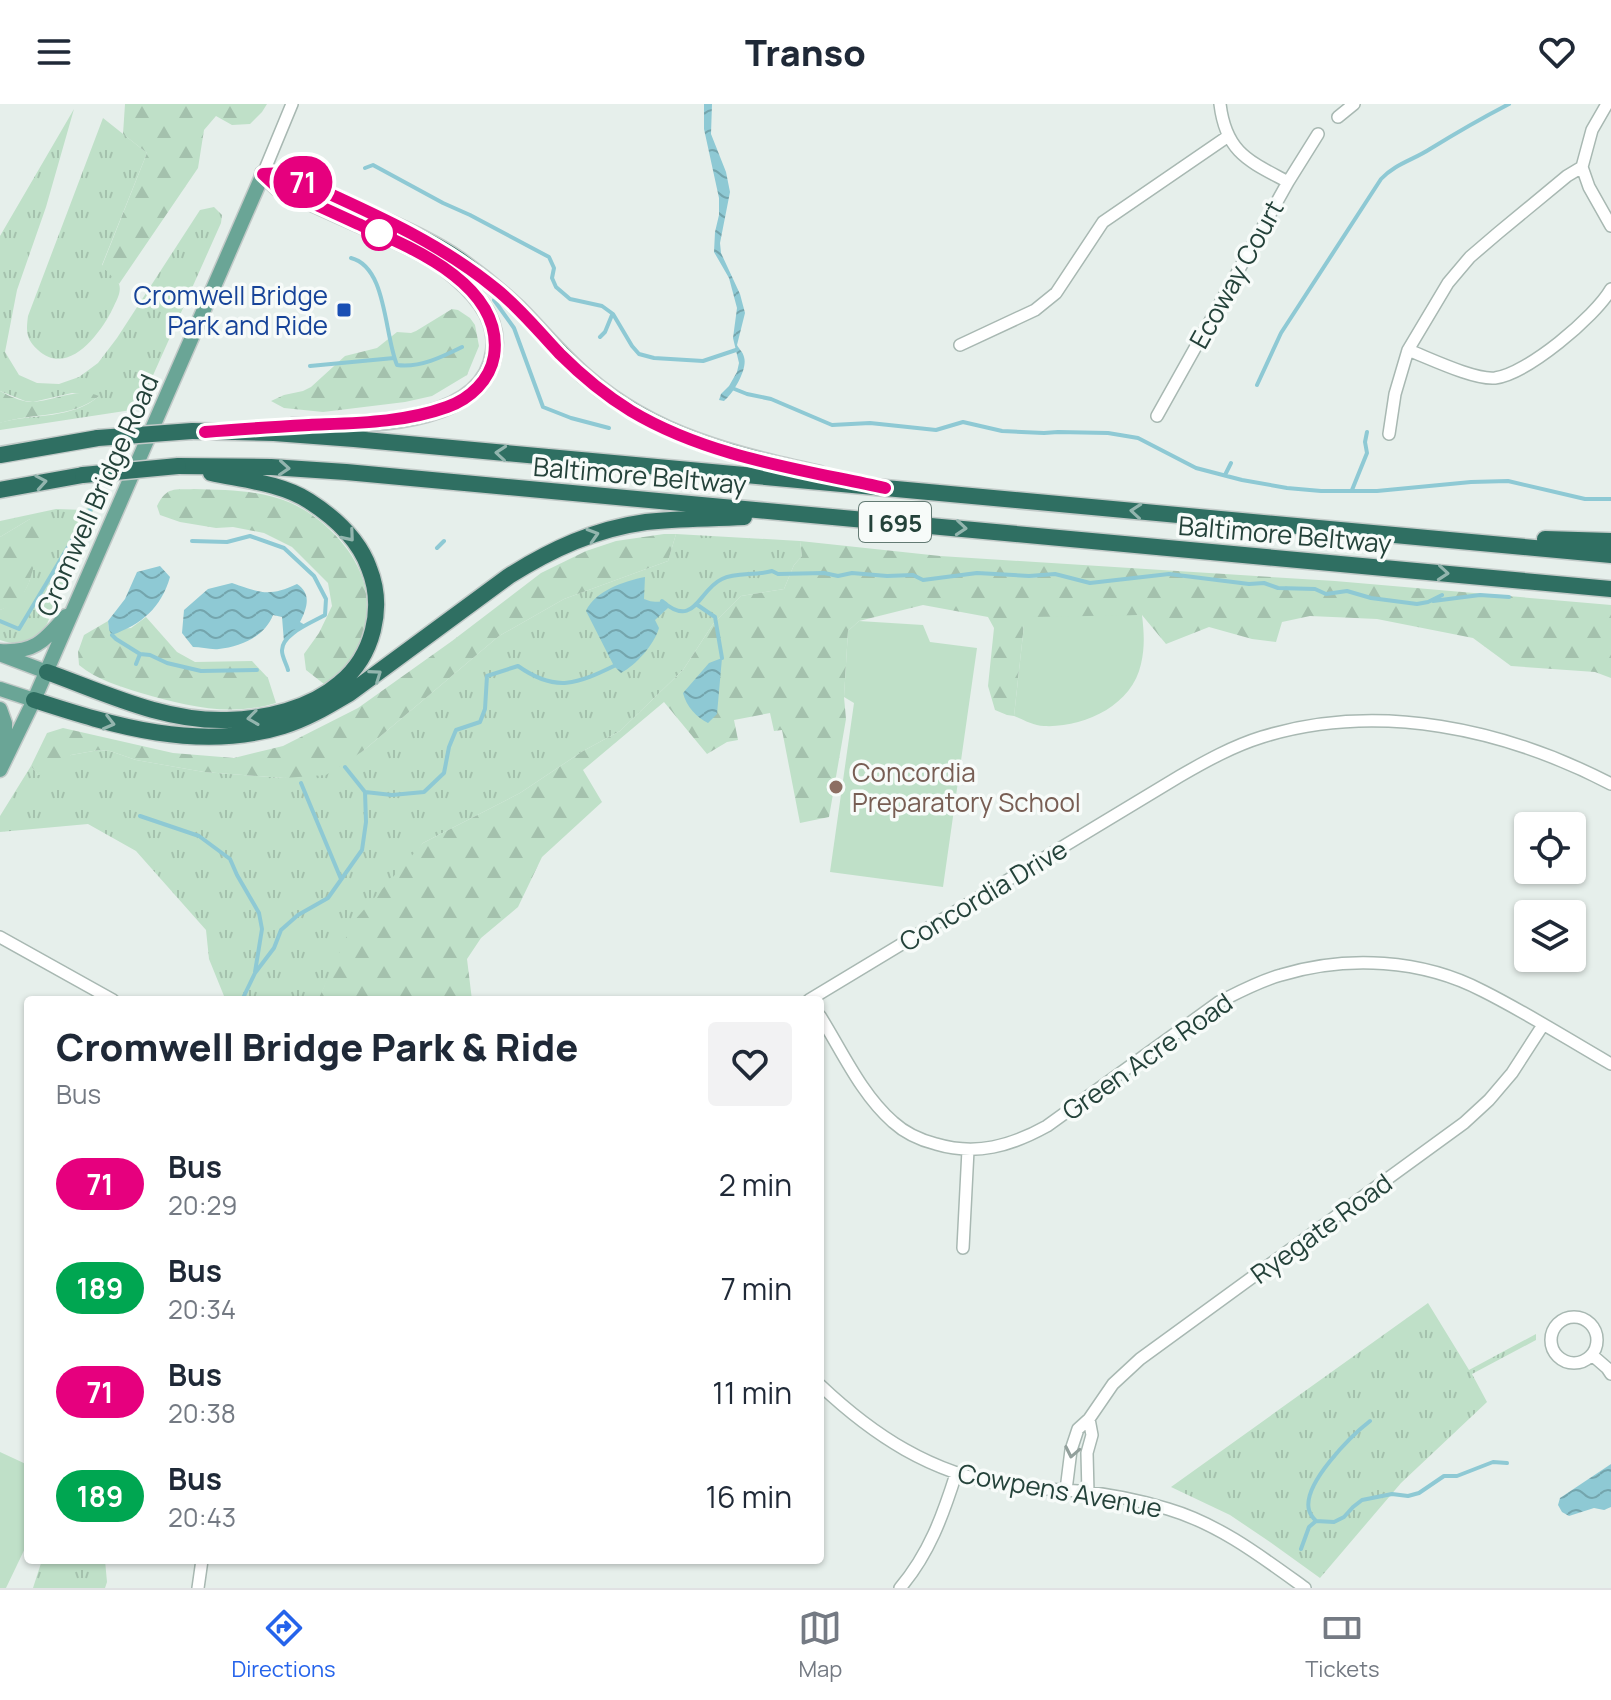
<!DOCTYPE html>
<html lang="en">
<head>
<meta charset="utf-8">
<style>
  body { margin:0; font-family:Manrope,sans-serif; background:#f2f2f3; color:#1f2937; height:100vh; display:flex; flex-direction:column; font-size:30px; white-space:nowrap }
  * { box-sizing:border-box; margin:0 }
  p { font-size:26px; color:#747a83 }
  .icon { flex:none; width:44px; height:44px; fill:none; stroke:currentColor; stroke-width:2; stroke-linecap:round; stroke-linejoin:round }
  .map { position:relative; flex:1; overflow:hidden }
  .side { position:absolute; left:24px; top:892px; width:800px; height:568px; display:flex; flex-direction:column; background:#fff; border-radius:8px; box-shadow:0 2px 6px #0004 }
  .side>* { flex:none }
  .badge { padding:0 16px; border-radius:26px; font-size:28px; line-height:52px }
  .buttons { position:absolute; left:1514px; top:708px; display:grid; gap:16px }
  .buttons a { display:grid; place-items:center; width:72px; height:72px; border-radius:8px; background:#fff; box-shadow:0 2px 6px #0004; font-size:40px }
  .map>.badge { position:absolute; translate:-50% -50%; box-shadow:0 0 0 4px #fff }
  .round { display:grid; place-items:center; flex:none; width:84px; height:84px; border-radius:8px; background:#f2f2f3 }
  .summary { display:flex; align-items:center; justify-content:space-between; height:136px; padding:0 32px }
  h1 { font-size:38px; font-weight:800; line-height:60px }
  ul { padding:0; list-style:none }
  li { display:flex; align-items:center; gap:24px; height:104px; padding:0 32px }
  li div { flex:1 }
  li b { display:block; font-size:30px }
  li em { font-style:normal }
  li .badge { min-width:88px; font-weight:700; text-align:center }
  header { display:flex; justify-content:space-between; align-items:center; height:104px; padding:0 32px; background:#fff; font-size:36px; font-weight:800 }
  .tabs { display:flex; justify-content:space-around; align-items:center; height:112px; border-top:2px solid #e0e1e3; background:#fff; font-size:22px; color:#747a83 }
  .tabs a { display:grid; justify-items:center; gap:4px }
  .tabs .selected { color:#2563eb }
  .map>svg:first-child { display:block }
</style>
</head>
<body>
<header><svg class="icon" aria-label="menu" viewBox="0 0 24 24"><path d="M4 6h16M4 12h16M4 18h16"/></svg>Transo<svg class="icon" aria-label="heart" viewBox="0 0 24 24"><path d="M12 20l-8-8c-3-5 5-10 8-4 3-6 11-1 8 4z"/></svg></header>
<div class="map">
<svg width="1611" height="1484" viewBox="0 0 1611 1484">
  <defs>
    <pattern id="grass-tufts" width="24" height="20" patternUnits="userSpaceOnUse" patternTransform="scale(2)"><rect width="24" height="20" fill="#bfe0c8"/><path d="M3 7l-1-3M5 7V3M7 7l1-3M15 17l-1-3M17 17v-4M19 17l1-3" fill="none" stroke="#a4c1ad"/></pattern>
    <pattern id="forest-firs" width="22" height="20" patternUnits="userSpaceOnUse" patternTransform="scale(2)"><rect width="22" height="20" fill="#bfe0c8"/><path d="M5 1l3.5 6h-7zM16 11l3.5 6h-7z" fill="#a4c1ad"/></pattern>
    <pattern id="water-waves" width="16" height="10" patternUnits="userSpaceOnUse" patternTransform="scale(2)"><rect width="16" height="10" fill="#8ec9d4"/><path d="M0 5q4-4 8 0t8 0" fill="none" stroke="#74a5ad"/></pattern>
  </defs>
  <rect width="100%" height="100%" fill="#e6efeb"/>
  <path fill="url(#grass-tufts)" d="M 74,5 L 46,103 L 17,186 L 5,248 L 19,271 L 37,279 L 59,280 L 79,273 L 98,259 L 117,234 L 200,106 L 214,103 L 222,111 L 221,119 L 138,305 L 0,326 L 0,319 L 2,318 C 34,310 73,315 99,292 L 72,289 L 33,298 L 25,297 L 0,287 L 0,132 Z
    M 103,14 L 147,49 L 102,161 C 107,167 116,174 119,180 C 122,188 116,197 113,204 C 101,229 68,274 38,246 C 26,235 26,228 28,212 Z
    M 99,392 L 47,520 C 34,538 23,544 0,536 L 0,506 C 41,490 34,450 30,415 L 0,433 L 0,417 L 56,405 L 85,406 Z
    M 676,430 L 800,437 L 802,452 L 794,461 L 784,485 L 741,492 L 713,520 L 683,566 L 620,627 L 583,647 L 520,689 L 423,739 L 334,863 L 318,896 L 229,896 L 224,892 L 209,855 L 206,826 L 136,747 L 88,720 L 0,728 L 0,712 L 31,662 L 38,671 L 71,651 L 99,646 L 110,647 L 136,656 L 204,668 L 284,674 L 363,647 L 499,532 L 564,495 L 668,457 Z
    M 1428,1199 L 1469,1266 L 1536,1230 L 1536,1236 L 1472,1270 L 1487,1298 L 1401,1379 L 1320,1474 L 1270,1438 L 1230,1411 L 1171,1383 Z
    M 42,1456 L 105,1456 L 107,1478 L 105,1484 L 33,1484 Z"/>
  <path fill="url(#forest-firs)" d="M 125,0 L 267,0 L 262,8 L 250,20 L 232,21 L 216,12 L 204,26 L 198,64 L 119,180 L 102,162 L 147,49 L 123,30 Z
    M 452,205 L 458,206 L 470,214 L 475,221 L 479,242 L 467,271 L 432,292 L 405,298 L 323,308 L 284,304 L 271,297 L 284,291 L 303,287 L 311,283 L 345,252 L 377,244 L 397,228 L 411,229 L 416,227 Z
    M 0,287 C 9,292 20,297 30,298 C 54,298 75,283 99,292 C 72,315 33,308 0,319 Z
    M 194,385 C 227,386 261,386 291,399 C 322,413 355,445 364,479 C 369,498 367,521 360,539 C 354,556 338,570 324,580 L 306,566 L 304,550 L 319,529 L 332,502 L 328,479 L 292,443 L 264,429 L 233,423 L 216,424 L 180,418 L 160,411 L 157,402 C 167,382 174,386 194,385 Z
    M 44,412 L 47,416 L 29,479 L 22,493 L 16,500 L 0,506 L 0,433 L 30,415 Z
    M 664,430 L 676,430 L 668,457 L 564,495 L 499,532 L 363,647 L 326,671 L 284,674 L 204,668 L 136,656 L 110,647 L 99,646 L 71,651 L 56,670 L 38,671 L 31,662 L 47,629 L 63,624 L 173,649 L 234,654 L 283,642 L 358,604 L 452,537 L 541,469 L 586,447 L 616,437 Z
    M 800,437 L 940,452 L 1335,477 L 1611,501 L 1611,574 L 1595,568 L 1511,562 L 1473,534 L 1377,515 L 1310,512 L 1282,518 L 1276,538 L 1252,535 L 1209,523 L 1166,540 L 1142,511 L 1024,521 L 1014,612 L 1007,611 L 995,606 L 988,582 L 994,524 L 988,513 L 923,501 L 859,517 L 848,527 L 844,593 L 846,615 L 829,713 L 800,719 L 782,626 L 774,627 L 770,609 L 734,616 L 738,636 L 727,638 L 707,650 L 664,598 L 583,666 L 602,698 L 542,753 L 518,803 L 481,834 L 467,855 L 472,896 L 318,896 L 353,818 L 423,739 L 520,689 L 583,647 L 620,627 L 683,566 L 713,520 L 741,492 L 784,485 L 794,461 L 802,452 Z
    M 146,513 L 177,548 L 195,558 L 252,557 L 268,574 L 276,599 C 230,613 186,602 141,589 C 119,582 97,576 79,561 L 78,548 L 84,531 L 108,517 L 109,526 L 131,524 Z"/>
  <path fill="#bfe0c8" d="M 1142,511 C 1144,528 1145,543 1141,560 C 1132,602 1083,624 1044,622 C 1034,622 1024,616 1014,612 L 1024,521 L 1032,513 Z
    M 859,517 L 923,521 L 930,538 L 977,544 L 943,783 L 830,768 L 854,599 L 844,593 L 848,527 Z
    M 0,1348 L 28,1361 L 28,1393 L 24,1401 L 28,1403 L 28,1438 L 6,1484 L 0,1484 Z"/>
  <path fill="url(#water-waves)" d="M 704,0 L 712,0 L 711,30 L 726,68 L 730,88 L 720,139 L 721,149 L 740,190 L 745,209 L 737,241 C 739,245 743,248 744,253 C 748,265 733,290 724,297 L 719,296 L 721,290 L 729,282 L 737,268 L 739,259 L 733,234 L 737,204 L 729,174 L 714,148 L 715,128 L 719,111 L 719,94 L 704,25 Z
    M 160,462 L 170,473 C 161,504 142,520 112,531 L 109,526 L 108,517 L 125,495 L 137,468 Z
    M 645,473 L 644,495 C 656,500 657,496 667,498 L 668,504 L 655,516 L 659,524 C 654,541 636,561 621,569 L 614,562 L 586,507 C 595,487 624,477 645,473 Z
    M 232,479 C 261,489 269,493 297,480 C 312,490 307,504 300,518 L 305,521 L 284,538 L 282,513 L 273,511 C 265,532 241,543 219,545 C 211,546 201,543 193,543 L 182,529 L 184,506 L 208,485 Z
    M 722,554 L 717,610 L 708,619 C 697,614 686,602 683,589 L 709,559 Z
    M 1611,1360 L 1611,1403 L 1604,1406 L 1594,1404 L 1569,1412 L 1562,1408 L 1558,1401 L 1560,1394 Z"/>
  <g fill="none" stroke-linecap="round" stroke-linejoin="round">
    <path stroke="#8ec9d4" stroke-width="4" d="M 365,64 L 373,61 L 443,99 L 470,111 L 549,153 L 554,164 L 552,174 L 556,183 L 570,195 L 602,202 L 613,210 L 632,242 L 639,250 L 654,254 L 703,257 L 736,246
      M 351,154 C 387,163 384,230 397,261 C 420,264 442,253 462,243
      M 494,196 L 514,224 L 543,303 L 571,314 L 609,324
      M 600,233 L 605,228 L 612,211
      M 310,262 L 394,254
      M 1257,281 L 1281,229 L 1381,75 C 1395,60 1413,56 1430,45 C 1456,29 1482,14 1509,0
      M 732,284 L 747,290 L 771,295 L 832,321 L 870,319 L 936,326 L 963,318 L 1002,327 L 1044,329 L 1058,328 L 1108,329 L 1138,334 L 1196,364 L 1242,376 L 1287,384 L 1321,387 L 1377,387 L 1471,378 L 1508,377 L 1585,395 L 1611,395
      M 1225,371 L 1231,359
      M 1352,386 L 1367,349 L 1365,338 L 1367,328
      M 192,437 L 227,438 L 250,432 L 284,444 L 314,472 L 326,495 L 325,511 C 313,518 281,530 282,547 C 282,553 287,561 288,566
      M 437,444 L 444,437
      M 662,497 C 695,526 698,486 722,475 C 736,468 755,472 772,467 L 778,470 L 824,469 L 838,472 L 852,469 L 887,472 L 913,471 L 923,476 L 977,469 L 1029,472 L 1055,470 L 1090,479 L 1169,470 L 1249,480 L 1264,479 L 1278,484 L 1315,485 L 1326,490 L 1347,487 L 1371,494 L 1417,500 L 1428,498 L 1442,491
      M 1433,497 L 1480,491 L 1509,493
      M 696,500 L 715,513 L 722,554
      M 0,517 L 19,525 L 92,403
      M 112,531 L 116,535 L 140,550 L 150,551 L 167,559 L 201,567 L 257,566
      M 136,560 L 140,550
      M 345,663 L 365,688
      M 301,679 L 341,775
      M 140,712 L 199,732 L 230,755 L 237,771 L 259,809 L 262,825 L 255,868
      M 242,896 L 255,869 L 274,844 L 281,826 L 298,811 L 328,794 L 362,746 L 366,718 L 365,688 L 392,691 L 424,688 L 444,669 L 449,643 L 456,626 L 480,618 L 485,605 L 487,572 L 518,562 C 556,589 577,580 616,561
      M 1316,1417 C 1313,1414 1310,1410 1309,1406 C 1302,1380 1352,1331 1370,1317
      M 1301,1445 L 1309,1423 L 1316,1417 L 1334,1418 L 1344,1413 L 1353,1403 L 1362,1396 L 1392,1390 L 1408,1392 L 1419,1389 L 1444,1372 L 1457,1372 L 1493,1358 L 1507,1359"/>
    <defs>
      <path id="minor" d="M 1220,0 C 1226,49 1249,57 1288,78
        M 1338,13 L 1354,0
        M 1582,63 L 1589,83 L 1611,122
        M 263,70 L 292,0
        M 960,241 L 1035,206 L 1056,189 L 1103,118 L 1227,33
        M 1408,246 C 1429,254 1474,276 1495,274 C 1527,270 1595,213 1611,185
        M 1157,312 L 1288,78 L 1318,30
        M 1389,330 L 1395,290 L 1408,246 L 1448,179 L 1470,153 L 1498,129 L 1567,72 L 1582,63 L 1592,26 L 1607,0
        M 0,833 L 113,896
        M 809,896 L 1180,672 C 1206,657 1233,642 1262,633 C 1379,597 1505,625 1611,680
        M 820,912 C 842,947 861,990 893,1018 C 905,1029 920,1036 936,1040 C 976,1052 1011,1042 1047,1022 L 1219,898 C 1239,888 1259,877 1281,871 C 1347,851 1422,855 1483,887 C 1527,909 1569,936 1611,960
        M 963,1144 L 968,1046
        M1551 1236a23 23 0 1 1 46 0a23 23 0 1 1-46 0Z
        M 1592,1251 L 1607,1264 L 1611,1270
        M 820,1281 C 874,1332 931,1369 1005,1381 C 1029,1385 1054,1385 1078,1387 C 1108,1390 1139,1396 1168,1405 C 1219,1420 1262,1453 1305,1484
        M 1066,1386 L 1071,1346 L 1078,1325 L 1089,1315 L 1113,1280 L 1140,1255 L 1464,1019 L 1489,996 L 1512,969 L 1543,921
        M 1088,1389 L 1087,1349 L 1092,1331 L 1089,1315
        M 198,1484 L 202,1456
        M 900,1484 C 929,1450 943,1411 956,1370"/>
      <path id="major" d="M 0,547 C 35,549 44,537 66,512
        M 2,551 L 47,568
        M 0,585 L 34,596
        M 0,605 L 5,619 L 5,651
        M 0,666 L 34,596 L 263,70"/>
      <path id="highway" d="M 263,70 L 284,69 C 315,84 346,98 377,113 C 405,126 433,138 458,155 C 479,170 500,187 519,205 C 542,228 562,253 587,274 C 655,333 735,351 820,370
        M 263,70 L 278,84 C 308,97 338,111 368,124 C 394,136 420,146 444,163 C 471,184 500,212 494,248 C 483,327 351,319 292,322
        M 192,327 L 274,329 L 354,335 L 1611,451
        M 0,351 L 98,334
        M 178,362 L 271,363 L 346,368 L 1611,485
        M 0,386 L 83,371
        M 1545,435 L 1611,437
        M 47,568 C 105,589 164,618 227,616 C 265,615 310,605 340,579 C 373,552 385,504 369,464 C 359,436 334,413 309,397 C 281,379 243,376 211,369
        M 34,596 C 114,622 199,648 283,622 C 307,615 328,602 350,589 L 509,472 C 552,445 595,425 646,418 C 678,414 712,415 744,413"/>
    </defs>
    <use href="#minor" stroke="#a8b8b2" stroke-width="14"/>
    <use href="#major" stroke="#c2cac8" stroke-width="17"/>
    <use href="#highway" stroke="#c2cac8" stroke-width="19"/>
    <use href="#minor" stroke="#fff" stroke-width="11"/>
    <use href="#major" stroke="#6aa596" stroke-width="14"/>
    <use href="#highway" stroke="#2f6f62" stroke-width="16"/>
    <defs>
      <path id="highway-bridge" d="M 98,334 L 192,327
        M 83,371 L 178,362"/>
    </defs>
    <use href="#highway-bridge" stroke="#c2cac8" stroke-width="19" stroke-linecap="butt"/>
    <use href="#highway-bridge" stroke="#2f6f62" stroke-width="16"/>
  </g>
  <defs><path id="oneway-chevron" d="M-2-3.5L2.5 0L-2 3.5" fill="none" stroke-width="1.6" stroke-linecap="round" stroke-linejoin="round" transform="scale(2)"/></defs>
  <g stroke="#93b5ae">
    <use href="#oneway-chevron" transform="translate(501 349) rotate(-175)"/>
    <use href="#oneway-chevron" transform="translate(284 364) rotate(4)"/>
    <use href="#oneway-chevron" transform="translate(41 378) rotate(-10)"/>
    <use href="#oneway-chevron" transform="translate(1136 407) rotate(-175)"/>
    <use href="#oneway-chevron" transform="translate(961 424) rotate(5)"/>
    <use href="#oneway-chevron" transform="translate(593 431) rotate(-17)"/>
    <use href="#oneway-chevron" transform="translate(349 432) rotate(50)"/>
    <use href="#oneway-chevron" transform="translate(1443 469) rotate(5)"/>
    <use href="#oneway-chevron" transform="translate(376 571) rotate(-35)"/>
    <use href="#oneway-chevron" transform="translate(253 614) rotate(172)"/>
    <use href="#oneway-chevron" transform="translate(109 619) rotate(14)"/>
  </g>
  <use stroke="#92a09c" href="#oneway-chevron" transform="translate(1072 1348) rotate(101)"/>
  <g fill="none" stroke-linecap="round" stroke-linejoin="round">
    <defs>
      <path id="line" d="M 205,328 C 240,325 274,323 309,321 C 355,319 403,319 447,303 C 470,295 490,276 494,252 C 505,180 408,142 356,119 C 330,107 304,95 278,84 L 263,70 L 284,69 C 357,103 433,133 496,185 C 520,204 539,228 560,250 C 581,271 605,291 631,307 C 708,353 799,365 885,384"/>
    </defs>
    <use href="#line" stroke="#fff" stroke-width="18"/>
    <use href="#line" stroke="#e6007e" stroke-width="12"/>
  </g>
  <circle fill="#fff" stroke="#e6007e" stroke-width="4" cx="379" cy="129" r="16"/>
  <rect fill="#1a4fb4" stroke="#f7fbf9" stroke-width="3" x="336" y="198" width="16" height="16" rx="4"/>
  <circle fill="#8d6e63" stroke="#f7fbf9" stroke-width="3" cx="836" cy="683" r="8"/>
  <g text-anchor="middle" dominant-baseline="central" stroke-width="7" stroke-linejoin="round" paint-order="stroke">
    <rect fill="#f7fbf9" stroke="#637a73" stroke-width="2" x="859" y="398" width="72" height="40" rx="6"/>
    <g font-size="24" font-weight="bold" fill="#24423a">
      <text x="895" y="418">I 695</text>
    </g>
    <g font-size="26" fill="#24423a" stroke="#f7fbf9">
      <text transform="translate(1236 170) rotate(-61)">Ecoway Court</text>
      <text transform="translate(640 371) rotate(5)">Baltimore Beltway</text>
      <text transform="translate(97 391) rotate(-66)">Cromwell Bridge Road</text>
      <text transform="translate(1285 430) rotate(5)">Baltimore Beltway</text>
      <text transform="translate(983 791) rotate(-31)">Concordia Drive</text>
      <text transform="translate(1147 952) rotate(-35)">Green Acre Road</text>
      <text transform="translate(1321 1124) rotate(-36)">Ryegate Road</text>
      <text transform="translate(1060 1386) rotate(10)">Cowpens Avenue</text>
    </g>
    <g font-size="26" fill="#164399" stroke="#f7fbf9" text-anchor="end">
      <text x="328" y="191">Cromwell Bridge<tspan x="328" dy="30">Park and Ride</tspan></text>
    </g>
    <g font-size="26" fill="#785e54" stroke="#f7fbf9" text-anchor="start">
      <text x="852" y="668">Concordia<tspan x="852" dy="30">Preparatory School</tspan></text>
    </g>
  </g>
</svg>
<div class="buttons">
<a><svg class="icon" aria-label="locate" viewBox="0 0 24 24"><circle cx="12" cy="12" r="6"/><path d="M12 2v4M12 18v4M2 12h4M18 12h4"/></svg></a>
<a><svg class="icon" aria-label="layers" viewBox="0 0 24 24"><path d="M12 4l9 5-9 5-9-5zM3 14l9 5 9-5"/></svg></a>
</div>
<b class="badge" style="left:303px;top:78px;background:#e6007e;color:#fff">71</b>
<section class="side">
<div class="summary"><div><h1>Cromwell Bridge Park &amp; Ride</h1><p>Bus</p></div><a class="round"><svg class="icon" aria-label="heart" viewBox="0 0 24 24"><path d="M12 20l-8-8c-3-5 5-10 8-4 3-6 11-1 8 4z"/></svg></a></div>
<ul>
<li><span class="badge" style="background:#e6007e;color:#fff">71</span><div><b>Bus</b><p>20:29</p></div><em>2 min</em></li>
<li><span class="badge" style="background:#00a651;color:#fff">189</span><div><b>Bus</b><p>20:34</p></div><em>7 min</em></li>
<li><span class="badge" style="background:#e6007e;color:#fff">71</span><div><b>Bus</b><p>20:38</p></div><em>11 min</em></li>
<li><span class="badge" style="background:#00a651;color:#fff">189</span><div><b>Bus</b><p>20:43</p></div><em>16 min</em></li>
</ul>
</section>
</div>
<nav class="tabs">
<a class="selected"><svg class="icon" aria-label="directions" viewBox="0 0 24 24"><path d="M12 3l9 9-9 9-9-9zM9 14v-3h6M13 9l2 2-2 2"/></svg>Directions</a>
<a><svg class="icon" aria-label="map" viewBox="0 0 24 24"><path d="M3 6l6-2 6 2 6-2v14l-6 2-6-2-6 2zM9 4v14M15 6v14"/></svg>Map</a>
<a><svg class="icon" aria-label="tickets" viewBox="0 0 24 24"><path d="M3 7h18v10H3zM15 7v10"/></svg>Tickets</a>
</nav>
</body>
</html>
